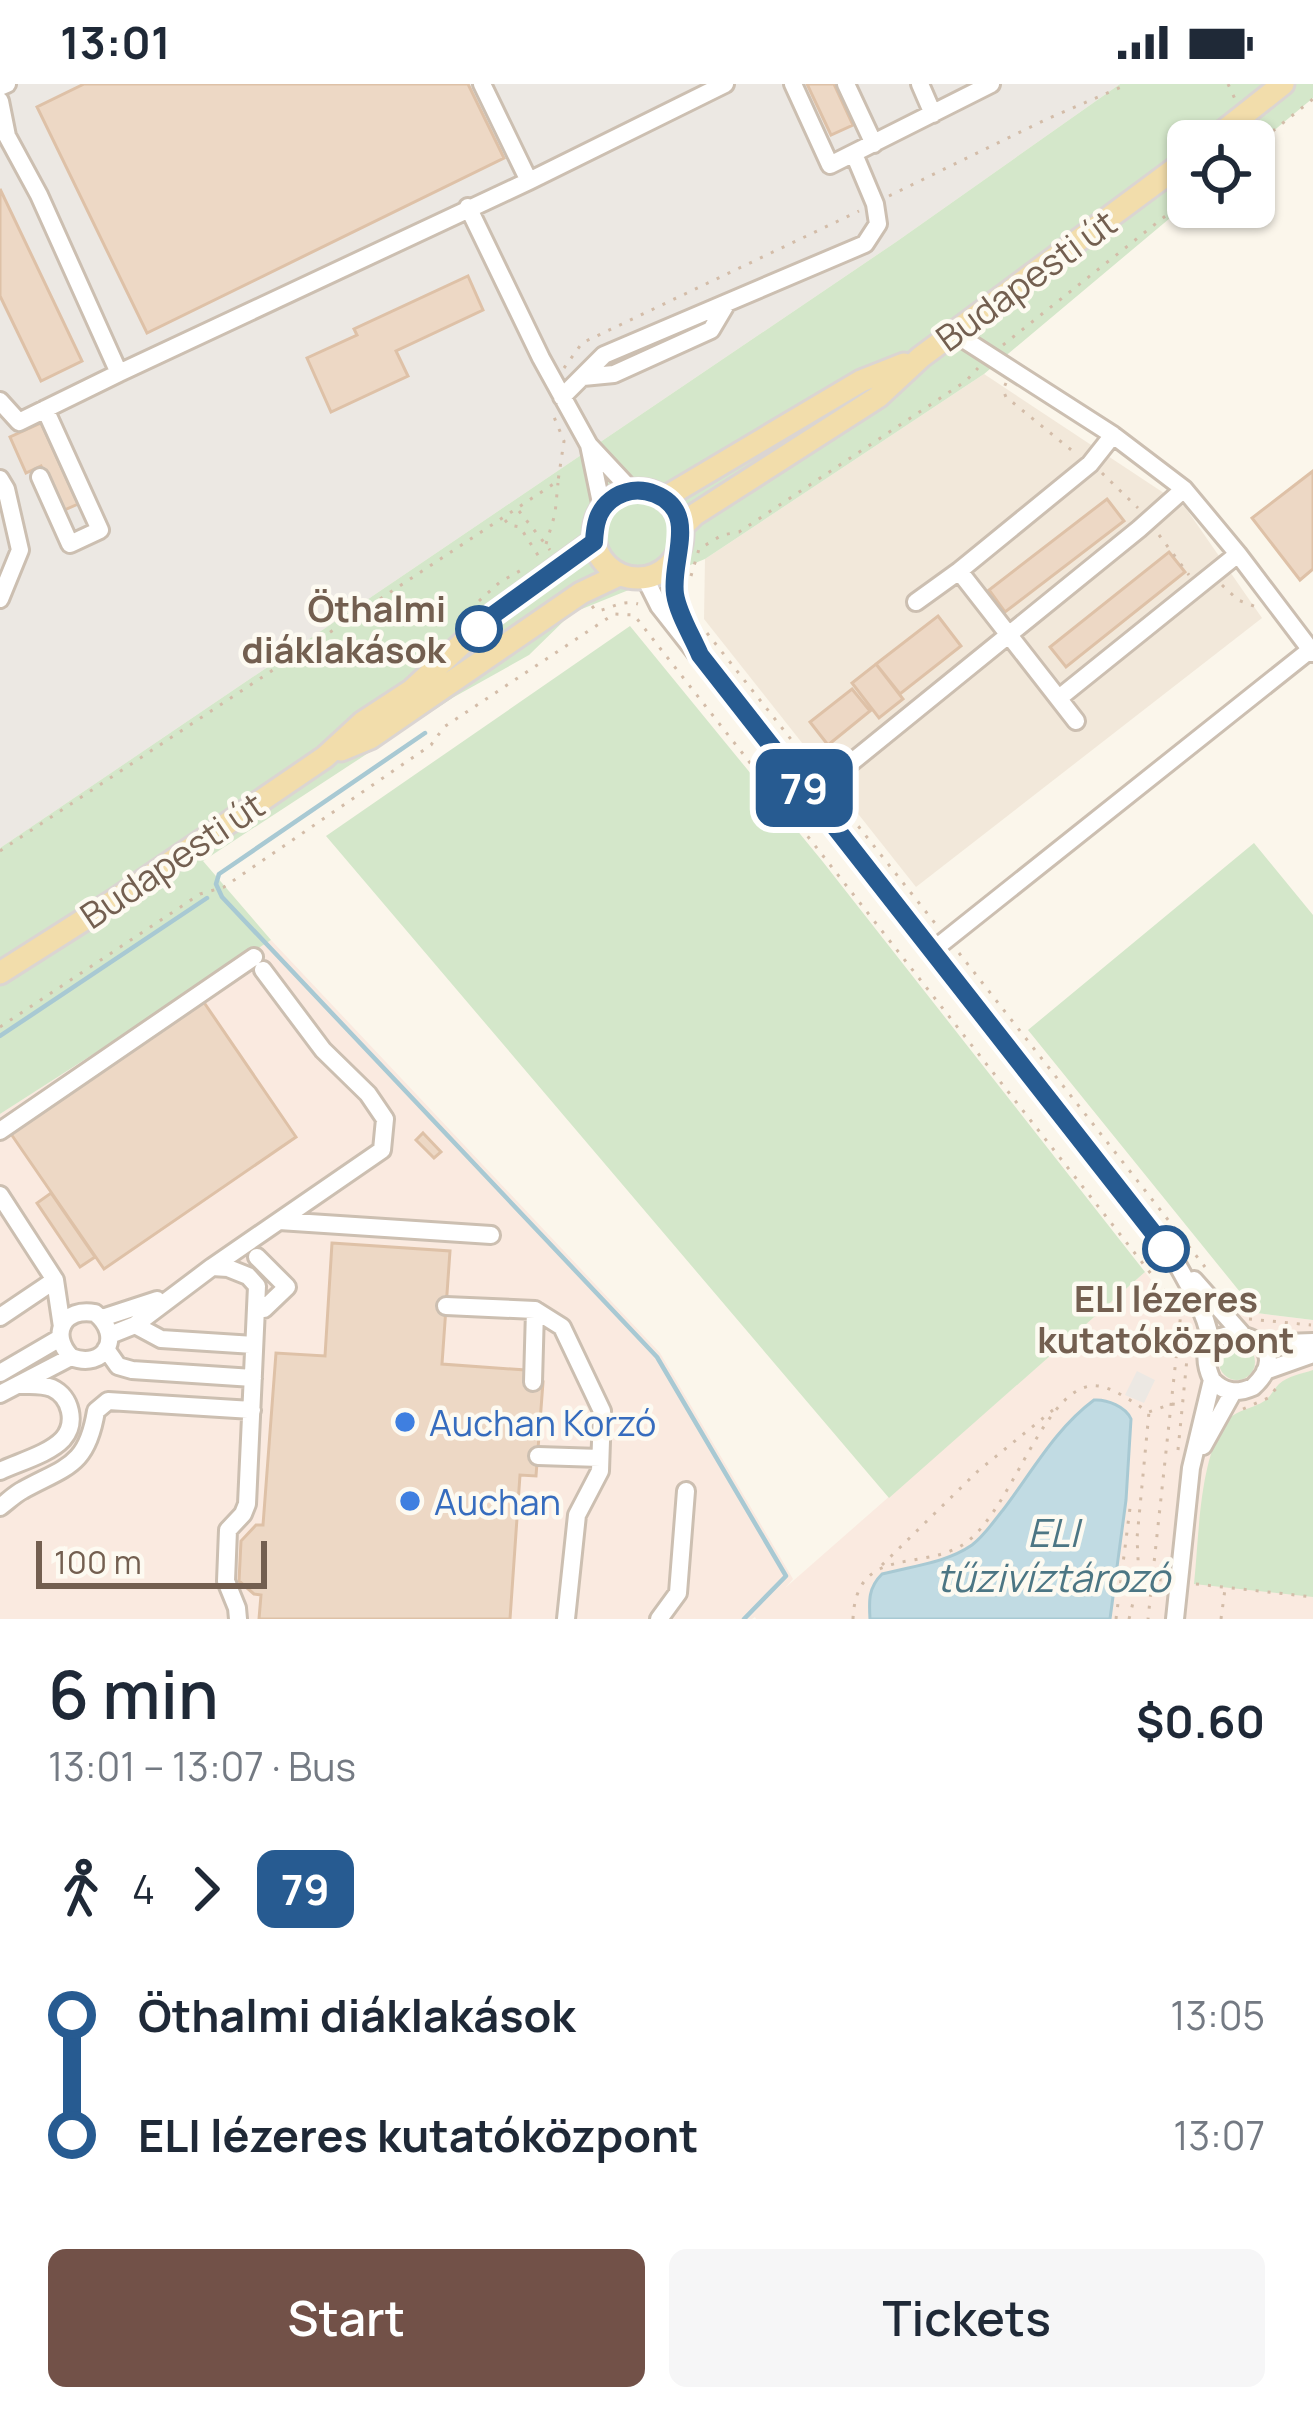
<!DOCTYPE html>
<html lang="en">
<head>
<meta charset="utf-8">
<style>
  body { margin:0; font-family:Manrope,sans-serif; background:#f6f6f7; color:#1f2937; height:100vh; display:flex; flex-direction:column; font-size:45px; white-space:nowrap }
  * { box-sizing:border-box; margin:0 }
  p { font-size:39px; color:#747a83 }
  .icon { flex:none; width:66px; height:66px; fill:none; stroke:currentColor; stroke-width:2; stroke-linecap:round; stroke-linejoin:round }
  .map { position:relative; height:1535px; overflow:hidden }
  .drawer { display:flex; flex-direction:column; background:#fff; flex:1 }
  .drawer>* { flex:none }
  .badge { padding:0 24px; border-radius:18px; font-size:42px; line-height:78px }
  .tools { position:absolute; left:1167px; top:36px; display:grid; gap:24px }
  .tools a { display:grid; place-items:center; width:108px; height:108px; border-radius:18px; background:#fff; box-shadow:0 3px 9px #0004; font-size:60px }
  .scale { position:absolute; left:36px; bottom:30px; width:231px; box-sizing:border-box; padding-left:12px; border:6px solid #735f50; border-top:0; font-size:33px; line-height:42px; white-space:nowrap; color:#735f50; -webkit-text-stroke:9px #fdfaf1; paint-order:stroke }
  .map>.badge { position:absolute; translate:-50% -50%; box-shadow:0 0 0 6px #fff }
  .legs { display:flex; align-items:center; gap:18px; height:132px; padding:0 48px; font-size:39px }
  .legs p { margin-inline-start:auto }
  .head { display:flex; align-items:center; justify-content:space-between; height:204px; padding:0 48px }
  h1 { font-size:66px; font-weight:600; line-height:90px }
  .primary-button { display:flex; gap:24px; margin-top:auto; padding:24px 48px }
  .primary-button a { flex:1; height:138px; border-radius:18px; background:#725148; color:#fff; font-size:48px; font-weight:600; line-height:138px; text-align:center }
  .primary-button a+a { background:#f6f6f7; color:#1f2937 }
  ul { padding:0 48px; list-style:none }
  li { display:flex; align-items:center; gap:42px; height:120px; font-size:45px }
  li i { display:grid; place-items:center; width:18px; height:100%; margin:0 15px; background:currentColor }
  li i::after { content:''; width:30px; height:30px; margin:-15px; border:9px solid; border-radius:50%; background:#fff }
  li p { margin-inline-start:auto }
  li:first-child i { background:linear-gradient(#0000 50%,currentColor 0) }
  li:last-child i { background:linear-gradient(currentColor 50%,#0000 0) }
  .status { display:flex; justify-content:space-between; align-items:center; height:84px; padding:0 60px; background:#fff; direction:ltr }
  .status svg { height:33px; fill:currentColor }
  .map>svg:first-child { display:block }
</style>
</head>
<body>
<div class="status"><b>13:01</b><svg viewBox="0 0 49 12"><path d="M0 12V9h3v3zM5 12V6h3v6zM10 12V3h3v9zM15 12V0h3v12zM26 1h20v11H26zM47 4h2v5h-2z"/></svg></div>
<div class="map">
<svg width="1313" height="1535" viewBox="0 0 1313 1535">
  <rect width="100%" height="100%" fill="#fbf6eb"/>
  <path fill="#f2e8da" d="M 984,290 L 1185,423 L 1262,534 L 916,803 L 704,535 L 705,475 Z"/>
  <path fill="#faeae0" d="M 271,856 L 660,1269 L 793,1495 L 785,1504 L 1145,1188 L 1177,1228 L 1257,1229 L 1313,1236 L 1313,1535 L 756,1535 L 755,1533 L 752,1535 L 0,1535 L 0,1030 Z"/>
  <path fill="#ece8e3" d="M 0,0 L 1120,0 L 896,158 L 0,764 Z
    M 1137,1287 L 1155,1296 L 1144,1319 L 1125,1311 Z"/>
  <path fill="#d4e7ca" d="M 1120,0 L 1313,0 L 1313,14 L 1254,63 L 1254,57 L 1188,57 L 1188,119 L 984,290 L 705,475 L 572,529 L 529,571 L 454,613 L 203,777 L 271,856 L 0,1030 L 0,764 L 896,158 Z
    M 630,542 L 823,778 L 1145,1188 L 889,1414 L 326,752 Z
    M 1254,759 L 1313,831 L 1313,1236 L 1257,1229 L 1028,946 Z
    M1219 1278a18 18 0 1 1 36 0a18 18 0 1 1-36 0Z
    M 1313,1286 L 1313,1513 L 1194,1500 C 1199,1455 1199,1372 1227,1337 C 1238,1324 1255,1325 1267,1315 C 1272,1310 1274,1305 1279,1300 C 1288,1292 1301,1290 1313,1286 Z"/>
  <path fill="#c1dbe3" stroke="#a8c9d3" stroke-width="3" d="M 1094,1316 C 1107,1315 1126,1323 1131,1335 L 1126,1416 L 1110,1535 L 870,1535 C 869,1517 868,1504 882,1490 C 912,1482 946,1479 972,1461 C 985,1451 993,1438 1003,1426 C 1032,1388 1055,1345 1094,1316 Z"/>
  <g fill="none" stroke-linecap="round" stroke-linejoin="round">
    <path stroke="#a8c9d3" stroke-width="4.5" d="M 425,649 L 219,790 L 216,800 L 222,813 L 657,1273 L 786,1492 L 744,1535
      M 0,952 L 207,814"/>
  </g>
  <path fill="#edd8c5" stroke="#dec1a7" stroke-width="3" d="M 84,0 L 468,0 L 504,74 L 147,249 L 37,23 Z
    M 807,0 L 834,0 L 853,41 L 831,51 Z
    M 0,105 L 82,277 L 41,297 L 0,212 Z
    M 468,192 L 483,226 L 396,267 L 408,292 L 331,328 L 307,274 L 357,251 L 354,245 Z
    M 41,339 L 78,420 L 62,427 L 41,382 L 26,389 L 10,353 Z
    M 1313,387 L 1313,485 L 1300,496 L 1252,434 Z
    M 1107,415 L 1124,437 L 1005,528 L 989,506 Z
    M 1169,468 L 1185,488 L 1066,583 L 1050,563 Z
    M 938,532 L 961,562 L 900,610 L 876,580 Z
    M 876,580 L 903,615 L 879,634 L 852,599 Z
    M 852,605 L 870,627 L 828,661 L 810,638 Z
    M 203,917 L 296,1053 L 104,1185 L 11,1050 Z
    M 423,1049 L 441,1068 L 434,1074 L 416,1056 Z
    M 51,1109 L 95,1173 L 80,1183 L 37,1119 Z
    M 332,1159 L 450,1167 L 442,1280 L 525,1286 L 524,1297 L 543,1298 L 536,1392 L 520,1391 L 510,1535 L 259,1535 L 261,1511 L 254,1510 L 239,1497 L 241,1457 L 256,1441 L 263,1441 L 276,1269 L 325,1272 Z"/>
  <g fill="none" stroke-linecap="round" stroke-linejoin="round">
    <defs>
      <path id="minor" d="M 482,0 L 529,97
        M 793,0 L 830,81 L 991,0
        M 846,0 L 874,60
        M 920,0 L 933,30
        M 0,3 L 7,0
        M 0,17 L 7,52 L 39,111 L 119,289 L 529,97 L 725,0
        M 468,123 L 541,274 L 589,361 L 631,406
        M 954,249 L 1113,351 L 1184,405 L 1238,470 L 1313,569
        M 583,293 L 614,290 L 711,246 L 727,219
        M 562,313 L 604,271 L 865,160 L 878,140 L 875,120 L 854,70
        M 0,317 L 19,338 L 119,289
        M 589,361 L 602,424
        M 40,393 L 70,460 L 100,446 L 45,325
        M 0,395 L 6,405 L 20,466 L 0,515
        M 674,476 L 675,513 L 692,554
        M 959,487 L 1076,637
        M 645,494 L 659,522 L 1177,1180 C 1191,1206 1209,1233 1211,1263
        M 916,518 L 959,487 L 1090,380 L 1113,351
        M 1059,614 L 1238,470
        M 810,712 L 1139,445 L 1184,405
        M 932,867 L 1310,566
        M 0,1047 L 254,873
        M 0,1111 L 55,1196 L 0,1233
        M 279,1137 L 491,1151
        M 212,1183 L 382,1066 L 385,1035 L 368,1010 L 323,966 L 263,886
        M 55,1196 L 62,1243
        M 1194,1196 L 1241,1249
        M 446,1222 L 535,1226 L 562,1243 L 602,1327 L 600,1387 L 577,1431 L 566,1535
        M 256,1224 L 264,1225 L 287,1203 L 257,1173
        M 102,1234 L 157,1216
        M 135,1241 L 161,1255 L 254,1261
        M 110,1251 L 135,1241 L 212,1183 L 228,1184 L 248,1192 L 257,1202 L 247,1420 L 243,1430 L 228,1446 L 226,1497 L 237,1524 L 238,1535
        M 1260,1260 L 1313,1258
        M 106,1265 L 118,1282 L 132,1286 L 253,1294
        M 1265,1287 L 1313,1270
        M 0,1289 L 60,1254
        M 533,1298 L 535,1226
        M 0,1310 L 71,1273 C 105,1286 124,1252 95,1229 C 64,1223 49,1250 71,1273
        M 1203,1362 L 1233,1308
        M 538,1372 L 600,1374
        M 0,1387 C 19,1378 49,1370 63,1355 C 77,1339 71,1313 52,1304 C 42,1300 32,1301 22,1301
        M 0,1423 C 7,1418 15,1410 23,1406 C 67,1382 87,1382 96,1327 L 108,1317 L 252,1326
        M 659,1535 L 678,1509 L 686,1407
        M 1175,1535 L 1191,1384 L 1212,1296 C 1179,1222 1311,1249 1253,1303 C 1237,1310 1224,1309 1212,1296"/>
      <path id="major" d="M 1211,57 L 1283,0
        M594 450a44 44 0 1 1 88 0a44 44 0 1 1-88 0Z
        M 664,414 L 861,297 L 904,280
        M 682,443 L 694,431 L 878,313 L 921,273 L 1188,75
        M 341,666 L 370,654 L 581,509 L 619,491
        M 0,889 L 115,816 L 325,673 L 363,638 L 412,606 L 493,531 L 594,457"/>
    </defs>
    <use href="#minor" stroke="#ccbfb1" stroke-width="22"/>
    <use href="#major" stroke="#dbd5d2" stroke-width="27"/>
    <path stroke="#d3bca8" stroke-width="3" stroke-dasharray="3 9" stroke-linecap="butt" d="M 1228,0 L 1235,15
      M 1254,62 L 1313,15
      M 889,112 L 1047,35 L 1128,0
      M 1003,261 L 1188,114
      M 564,284 L 582,259 L 859,127
      M 1006,299 L 1003,306 L 1006,313 L 1075,369
      M 1102,389 L 1138,424
      M 519,427 L 550,466
      M 505,436 L 509,441 L 520,443 L 541,476
      M 1159,451 L 1189,491
      M 546,460 L 555,430 L 558,399
      M 691,492 L 699,465 L 722,451 L 739,448 L 966,297 L 978,284
      M 1222,501 L 1238,516 L 1259,524
      M 479,517 L 500,498 L 525,484
      M 592,522 L 596,527 C 612,525 621,515 638,520
      M 707,549 L 816,687
      M 836,714 L 938,843
      M 0,767 L 558,397 L 564,357 L 554,333
      M 959,869 L 1205,1183
      M 0,943 L 200,810 L 224,803 L 431,661 L 444,643 L 614,530 L 634,531 L 1181,1228 L 1148,1535
      M 1249,1235 L 1311,1241
      M 1243,1325 L 1268,1314 L 1279,1301
      M 1178,1366 L 1190,1244
      M 882,1481 L 978,1387 L 1053,1326
      M 1123,1491 L 1162,1496
      M 1196,1500 L 1313,1513
      M 853,1535 C 856,1460 922,1488 964,1460 C 1011,1428 1041,1310 1090,1302 C 1109,1299 1133,1319 1149,1328 L 1171,1320 L 1182,1321
      M 1116,1535 L 1130,1424
      M 1129,1535 L 1139,1494 L 1137,1454 L 1149,1328
      M 1221,1535 L 1225,1505"/>
    <use href="#minor" stroke="#fff" stroke-width="16"/>
    <use href="#major" stroke="#f2ddab" stroke-width="21"/>
  </g>
  <g fill="none" stroke-linecap="round" stroke-linejoin="round">
    <defs>
      <path id="line-1" d="M 479,545 L 493,531 L 594,458 C 595,441 597,427 611,416 C 624,406 640,404 655,410 C 700,428 670,476 675,510 C 678,530 692,552 700,571 L 1166,1165"/>
    </defs>
    <use href="#line-1" stroke="#fff" stroke-width="27"/>
    <use href="#line-1" stroke="#275b91" stroke-width="18"/>
  </g>
  <g fill="#fff" stroke="#275b91" stroke-width="6">
    <circle cx="479" cy="545" r="21"/>
    <circle cx="1166" cy="1165" r="21"/>
  </g>
  <g fill="#3f7fe0" stroke="#fdfaf1" stroke-width="4.5">
    <circle cx="405" cy="1338" r="12"/>
    <circle cx="410" cy="1417" r="12"/>
  </g>
  <g text-anchor="middle" dominant-baseline="central" stroke-width="9" stroke-linejoin="round" paint-order="stroke">
    <g font-size="36" fill="#735f50" stroke="#fdfaf1">
      <text transform="translate(1026 196) rotate(-36)">Budapesti út</text>
      <text transform="translate(172 776) rotate(-34)">Budapesti út</text>
    </g>
    <g font-size="36" font-weight="bold" fill="#735f50" stroke="#fdfaf1" text-anchor="end">
      <text x="446" y="524">Öthalmi<tspan x="446" dy="41">diáklakások</tspan></text>
      <text x="1166" y="1214" text-anchor="middle">ELI lézeres<tspan x="1166" dy="41">kutatóközpont</tspan></text>
    </g>
    <g font-size="36" fill="#366cbe" stroke="#fdfaf1" text-anchor="start">
      <text x="429" y="1338">Auchan Korzó</text>
      <text x="434" y="1417">Auchan</text>
    </g>
    <g font-size="39" font-style="italic" fill="#4c7684" stroke="#fdfaf1">
      <text x="1053" y="1448">ELI<tspan x="1053" dy="45">tűzivíztározó</tspan></text>
    </g>
  </g>
</svg>
<div class="tools">
<a><svg class="icon" aria-label="locate" viewBox="0 0 24 24"><circle cx="12" cy="12" r="6"/><path d="M12 2v4M12 18v4M2 12h4M18 12h4"/></svg></a>
</div>
<div class="scale">100 m</div>
<b class="badge" style="left:804px;top:704px;background:#275b91;color:#fff">79</b>
</div>
<section class="drawer">
<div class="head"><div><h1>6 min</h1><p>13:01 – 13:07 · Bus</p></div><b>$0.60</b></div>
<div class="legs"><svg class="icon" aria-label="walk" viewBox="0 0 24 24"><circle cx="13" cy="4" r="2"/><path d="M13 8l-2 6 4 7M11 14l-3 7M7 12l3-4h3l4 4"/></svg>4<svg class="icon" aria-label="forward" viewBox="0 0 24 24"><path d="M9 5l7 7-7 7"/></svg><b class="badge" style="background:#275b91;color:#fff">79</b></div>
<ul>
<li><i style="color:#275b91"></i><b>Öthalmi diáklakások</b><p>13:05</p></li>
<li><i style="color:#275b91"></i><b>ELI lézeres kutatóközpont</b><p>13:07</p></li>
</ul>
<div class="primary-button"><a>Start</a><a>Tickets</a></div>
</section>
</body>
</html>
